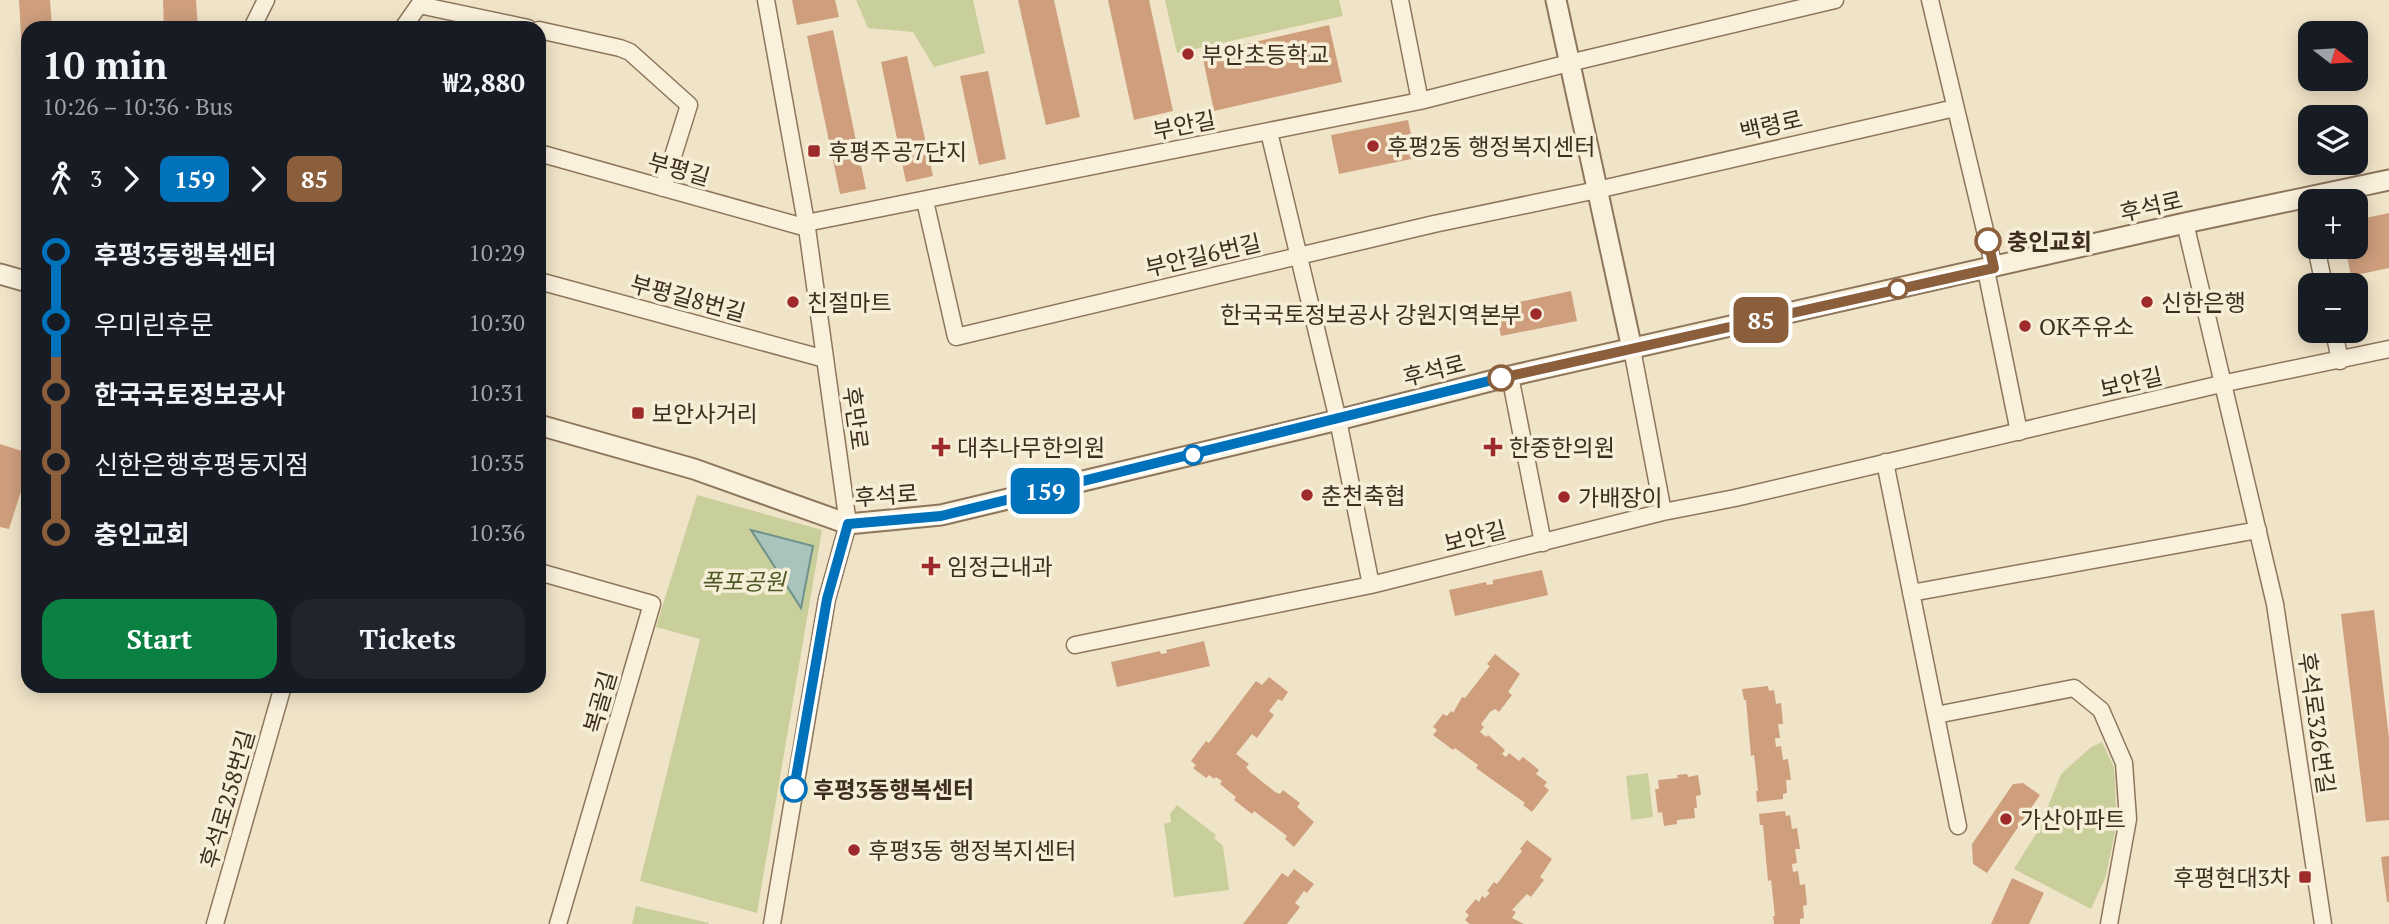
<!DOCTYPE html>
<html lang="en">
<head>
<meta charset="utf-8">
<style>
  body { margin:0; font-family:"PT Serif","Noto Sans KR",serif; background:#20242c; color:#f1f3f6; height:100vh; display:flex; flex-direction:column; font-size:26px; white-space:nowrap }
  * { box-sizing:border-box; margin:0 }
  p { font-size:23px; color:#9ea1a6 }
  .icon { flex:none; width:38px; height:38px; fill:none; stroke:currentColor; stroke-width:2; stroke-linecap:round; stroke-linejoin:round }
  .map { position:relative; flex:1; overflow:hidden }
  .drawer { position:absolute; left:21px; top:21px; width:525px; height:672px; display:flex; flex-direction:column; background:#171b24; border-radius:21px; box-shadow:0 4px 18px #0003 }
  .drawer>* { flex:none }
  .badge { padding:0 14px; border-radius:10px; font-size:24px; line-height:46px }
  .needle { width:46px; rotate:107deg }
  .tools { position:absolute; left:2298px; top:21px; display:grid; gap:14px }
  .tools a { display:grid; place-items:center; width:70px; height:70px; border-radius:14px; background:#171b24; box-shadow:0 4px 18px #0003; font-size:35px }
  .map>.badge { position:absolute; translate:-50% -50%; box-shadow:0 0 0 4px #fff }
  .legs { display:flex; align-items:center; gap:10px; height:77px; padding:0 21px; font-size:23px }
  .legs p { margin-inline-start:auto }
  .overview { display:flex; align-items:center; justify-content:space-between; height:119px; padding:0 21px }
  h1 { font-size:38px; font-weight:700; line-height:52px }
  .primary-button { display:flex; gap:14px; margin-top:auto; padding:14px 21px }
  .primary-button a { flex:1; height:80px; border-radius:21px; background:#0b8043; color:#fff; font-size:28px; font-weight:700; line-height:80px; text-align:center }
  .primary-button a+a { background:#20242c; color:#f1f3f6 }
  ul { padding:0 21px; list-style:none }
  li { display:flex; align-items:center; gap:24px; height:70px; font-size:26px }
  li i { display:grid; place-items:center; width:10px; height:100%; margin:0 9px; background:currentColor }
  li i::after { content:''; width:18px; height:18px; margin:-9px; border:5px solid; border-radius:50%; background:#171b24 }
  li p { margin-inline-start:auto }
  li:first-child i { background:linear-gradient(#0000 50%,currentColor 0) }
  li:last-child i { background:linear-gradient(currentColor 50%,#0000 0) }
  .map>svg:first-child { display:block }
</style>
</head>
<body>
<div class="map">
<svg width="2389" height="924" viewBox="0 0 2389 924">
  <rect width="100%" height="100%" fill="#f0e4c8"/>
  <path fill="#c9cf9b" d="M 856,0 L 973,0 L 985,53 L 934,67 L 913,32 L 868,28 Z
    M 1165,0 L 1339,0 L 1343,16 L 1177,53 Z
    M 697,495 L 822,530 L 757,913 L 640,881 L 700,639 L 656,627 Z
    M 2102,742 L 2114,767 L 2117,822 L 2106,876 L 2091,909 L 2014,869 L 2039,829 L 2061,774 L 2091,747 Z
    M 1648,773 L 1653,817 L 1631,820 L 1626,776 Z
    M 1177,805 L 1216,835 L 1214,838 L 1223,846 L 1229,890 L 1174,897 L 1164,824 L 1171,822 L 1170,814 Z
    M 636,906 L 709,923 L 709,924 L 632,924 Z"/>
  <path fill="#a9c4bc" stroke="#6f938a" stroke-width="2" d="M 751,530 L 813,546 L 801,608 Z"/>
  <path fill="#cf9f7d" d="M 19,0 L 50,0 L 52,28 L 28,28 L 28,71 L 23,71 Z
    M 163,0 L 196,0 L 198,28 L 164,28 Z
    M 792,0 L 835,0 L 839,17 L 797,25 Z
    M 1018,0 L 1054,0 L 1080,117 L 1046,125 Z
    M 1108,0 L 1149,0 L 1173,111 L 1134,120 Z
    M 1329,25 L 1342,82 L 1214,111 L 1202,54 Z
    M 833,30 L 866,189 L 840,194 L 807,36 Z
    M 907,56 L 933,176 L 906,182 L 881,62 Z
    M 988,71 L 1006,159 L 979,165 L 960,76 Z
    M 1408,120 L 1416,158 L 1339,174 L 1331,135 Z
    M 2389,213 L 2389,268 L 2351,276 L 2345,247 L 2356,247 L 2356,220 Z
    M 1571,291 L 1577,321 L 1501,336 L 1495,307 Z
    M 0,444 L 28,453 L 28,469 L 9,529 L 0,527 Z
    M 1542,570 L 1548,595 L 1455,616 L 1449,590 L 1486,582 L 1487,585 L 1493,584 L 1493,580 Z
    M 2374,610 L 2389,738 L 2389,820 L 2366,822 L 2341,614 Z
    M 1204,641 L 1210,666 L 1117,687 L 1111,662 L 1160,651 L 1161,654 L 1167,653 L 1166,650 Z
    M 1495,654 L 1520,674 L 1508,692 L 1512,695 L 1499,712 L 1495,709 L 1490,712 L 1481,724 L 1484,727 L 1480,732 L 1486,737 L 1488,735 L 1505,750 L 1502,754 L 1506,757 L 1509,753 L 1519,761 L 1523,757 L 1539,770 L 1536,774 L 1547,782 L 1544,786 L 1549,790 L 1532,812 L 1523,805 L 1525,803 L 1476,768 L 1478,765 L 1455,748 L 1453,750 L 1433,735 L 1437,730 L 1433,727 L 1443,714 L 1447,716 L 1451,711 L 1453,713 L 1462,697 L 1465,698 L 1490,666 L 1487,664 Z
    M 1269,677 L 1288,692 L 1282,701 L 1278,699 L 1269,711 L 1274,715 L 1257,738 L 1252,734 L 1236,754 L 1249,764 L 1246,767 L 1250,772 L 1275,792 L 1280,794 L 1283,790 L 1300,803 L 1297,807 L 1314,822 L 1294,847 L 1285,839 L 1287,836 L 1254,811 L 1252,814 L 1234,800 L 1236,797 L 1220,784 L 1222,781 L 1216,777 L 1214,779 L 1209,775 L 1206,778 L 1193,768 L 1196,765 L 1191,761 L 1206,741 L 1209,743 L 1256,681 L 1262,685 Z
    M 1768,686 L 1769,691 L 1774,690 L 1776,704 L 1781,703 L 1783,724 L 1778,724 L 1780,738 L 1775,738 L 1776,747 L 1781,746 L 1783,760 L 1788,759 L 1791,780 L 1786,780 L 1787,793 L 1783,794 L 1783,799 L 1757,802 L 1756,791 L 1758,791 L 1754,755 L 1751,756 L 1746,700 L 1744,700 L 1742,689 Z
    M 1687,774 L 1688,777 L 1698,775 L 1701,795 L 1696,796 L 1697,808 L 1694,808 L 1695,818 L 1677,820 L 1677,824 L 1664,826 L 1662,812 L 1658,813 L 1655,789 L 1659,789 L 1658,780 L 1678,778 L 1677,775 Z
    M 2023,783 L 2040,795 L 1987,873 L 1973,864 L 1972,844 L 2013,784 Z
    M 1785,811 L 1786,816 L 1790,815 L 1792,829 L 1797,828 L 1800,849 L 1795,849 L 1797,863 L 1792,864 L 1793,872 L 1798,871 L 1800,885 L 1805,884 L 1807,905 L 1803,906 L 1804,918 L 1800,919 L 1800,924 L 1774,924 L 1773,916 L 1775,916 L 1771,880 L 1768,881 L 1763,825 L 1760,825 L 1759,814 Z
    M 1527,840 L 1552,859 L 1540,877 L 1544,880 L 1531,897 L 1527,894 L 1512,910 L 1516,912 L 1512,918 L 1524,924 L 1470,924 L 1465,920 L 1469,915 L 1465,912 L 1476,899 L 1479,902 L 1482,896 L 1485,898 L 1490,893 L 1487,891 L 1494,882 L 1497,884 L 1522,851 L 1520,849 Z
    M 2389,856 L 2389,902 L 2387,902 L 2381,857 Z
    M 1294,869 L 1314,884 L 1307,893 L 1304,891 L 1295,903 L 1300,907 L 1287,924 L 1243,924 L 1282,873 L 1288,877 Z
    M 2012,878 L 2044,893 L 2029,924 L 1991,924 Z"/>
  <g fill="none" stroke-linecap="round" stroke-linejoin="round">
    <defs>
      <path id="minor" d="M 766,0 L 807,228 L 848,524 L 827,599 L 772,924
        M 1400,0 L 1420,101
        M 1930,0 L 1994,268
        M 252,28 L 266,0
        M 403,28 L 419,5 L 528,28
        M 539,30 L 620,48 L 630,52 L 689,105 L 663,188
        M 1269,132 L 1338,420 L 1371,585
        M 539,153 L 807,228
        M 2305,198 L 2310,220
        M 925,201 L 956,337 L 1434,224 L 1597,190 L 1955,108
        M 806,223 L 1420,101 L 1569,63 L 1835,0
        M 2185,223 L 2275,604 L 2323,924
        M 2316,247 L 2324,285
        M 1986,270 L 2019,432
        M 539,281 L 825,359
        M 2334,331 L 2340,361
        M 1632,349 L 1663,512
        M 1510,376 L 1543,543
        M 1885,462 L 1958,826
        M 539,572 L 652,604 L 558,924
        M 1911,593 L 2258,530
        M 1075,645 L 1371,585 L 1663,512 L 1735,498 L 2221,384 L 2389,349
        M 1936,715 L 2074,688 L 2101,710 L 2124,763 L 2128,819 L 2109,924
        M 215,924 L 283,686"/>
      <path id="tertiary" d="M 1556,0 L 1632,349
        M 0,274 L 28,282
        M 539,425 L 694,469 L 848,524 L 941,515 L 1338,420 L 1510,376 L 2185,223 L 2389,180"/>
    </defs>
    <use href="#minor" stroke="#8d765c" stroke-width="19"/>
    <use href="#tertiary" stroke="#8d765c" stroke-width="23"/>
    <use href="#minor" stroke="#faf1dc" stroke-width="16"/>
    <use href="#tertiary" stroke="#faf1dc" stroke-width="19"/>
  </g>
  <g fill="none" stroke-linecap="round" stroke-linejoin="round">
    <defs>
      <path id="line-1" d="M 794,789 L 827,599 L 848,524 L 941,516 L 1501,378"/>
      <path id="line-2" d="M 1501,378 L 1994,268 L 1988,241"/>
    </defs>
    <use href="#line-1" stroke="#fff" stroke-width="16"/>
    <use href="#line-2" stroke="#fff" stroke-width="16"/>
    <use href="#line-1" stroke="#0072bc" stroke-width="10"/>
    <use href="#line-2" stroke="#8b5e3c" stroke-width="10"/>
  </g>
  <g fill="#9e2a2b" stroke="#f7eed8" stroke-width="2.5">
    <circle cx="1188" cy="54" r="7"/>
    <circle cx="1373" cy="146" r="7"/>
    <rect x="807" y="144" width="14" height="14" rx="3.5"/>
    <circle cx="793" cy="302" r="7"/>
    <circle cx="2147" cy="302" r="7"/>
    <circle cx="1536" cy="314" r="7"/>
    <circle cx="2025" cy="326" r="7"/>
    <rect x="631" y="406" width="14" height="14" rx="3.5"/>
    <path d="M937.5 436.5h7v7h7v7h-7v7h-7v-7h-7v-7h7z"/>
    <path d="M1489.5 436.5h7v7h7v7h-7v7h-7v-7h-7v-7h7z"/>
    <circle cx="1307" cy="495" r="7"/>
    <circle cx="1564" cy="497" r="7"/>
    <path d="M927.5 555.5h7v7h7v7h-7v7h-7v-7h-7v-7h7z"/>
    <circle cx="2006" cy="819" r="7"/>
    <circle cx="854" cy="850" r="7"/>
    <rect x="2298" y="870" width="14" height="14" rx="3.5"/>
  </g>
  <g fill="#fff" stroke="#8b5e3c" stroke-width="3.5">
    <circle cx="1988" cy="241" r="12"/>
    <circle cx="1898" cy="289" r="9"/>
    <circle cx="1501" cy="378" r="12"/>
  </g>
  <g fill="#fff" stroke="#0072bc" stroke-width="3.5">
    <circle cx="1193" cy="455" r="9"/>
    <circle cx="794" cy="789" r="12"/>
  </g>
  <g text-anchor="middle" dominant-baseline="central" stroke-width="7" stroke-linejoin="round" paint-order="stroke">
    <g font-size="23" fill="#3d2e20" stroke="#f7eed8" text-anchor="start">
      <text x="1202" y="54">부안초등학교</text>
      <text x="1387" y="146">후평2동 행정복지센터</text>
      <text x="828" y="151">후평주공7단지</text>
      <text x="807" y="302">친절마트</text>
      <text x="2161" y="302">신한은행</text>
      <text x="1522" y="314" text-anchor="end">한국국토정보공사 강원지역본부</text>
      <text x="2039" y="326">OK주유소</text>
      <text x="652" y="413">보안사거리</text>
      <text x="957" y="447">대추나무한의원</text>
      <text x="1509" y="447">한중한의원</text>
      <text x="1321" y="495">춘천축협</text>
      <text x="1578" y="497">가배장이</text>
      <text x="947" y="566">임정근내과</text>
      <text x="2020" y="819">가산아파트</text>
      <text x="868" y="850">후평3동 행정복지센터</text>
      <text x="2291" y="877" text-anchor="end">후평현대3차</text>
    </g>
    <g font-size="23" fill="#3d2e20" stroke="#f7eed8">
      <text transform="translate(1184 125) rotate(-11)">부안길</text>
      <text transform="translate(1771 125) rotate(-13)">백령로</text>
      <text transform="translate(679 169) rotate(16)">부평길</text>
      <text transform="translate(2151 206) rotate(-13)">후석로</text>
      <text transform="translate(1203 255) rotate(-13)">부안길6번길</text>
      <text transform="translate(688 298) rotate(15)">부평길8번길</text>
      <text transform="translate(1434 370) rotate(-14)">후석로</text>
      <text transform="translate(2131 382) rotate(-13)">보안길</text>
      <text transform="translate(856 418) rotate(82)">후만로</text>
      <text transform="translate(886 495) rotate(-4)">후석로</text>
      <text transform="translate(1475 536) rotate(-14)">보안길</text>
      <text transform="translate(600 702) rotate(-74)">복골길</text>
      <text transform="translate(2317 723) rotate(82)">후석로326번길</text>
      <text transform="translate(227 799) rotate(-74)">후석로258번길</text>
    </g>
    <g font-size="23" font-weight="bold" fill="#3d2e20" stroke="#f7eed8" text-anchor="start">
      <text x="2007" y="241">충인교회</text>
      <text x="813" y="789">후평3동행복센터</text>
    </g>
    <g font-size="23" font-style="italic" fill="#4d5a26" stroke="#f7eed8">
      <text x="743" y="581">폭포공원</text>
    </g>
  </g>
</svg>
<div class="tools">
<a><svg class="needle" viewBox="-14 -14 28 28"><path d="M0-13l5 13h-10z" fill="#e53935"/><path d="M0 13l5-13h-10z" fill="#9ea1a6"/></svg></a>
<a><svg class="icon" aria-label="layers" viewBox="0 0 24 24"><path d="M12 4l9 5-9 5-9-5zM3 14l9 5 9-5"/></svg></a>
<a>+</a>
<a>−</a>
</div>
<b class="badge" style="left:1045px;top:491px;background:#0072bc;color:#fff">159</b>
<b class="badge" style="left:1761px;top:320px;background:#8b5e3c;color:#fff">85</b>
<section class="drawer">
<div class="overview"><div><h1>10 min</h1><p>10:26 – 10:36 · Bus</p></div><b>₩2,880</b></div>
<div class="legs"><svg class="icon" aria-label="walk" viewBox="0 0 24 24"><circle cx="13" cy="4" r="2"/><path d="M13 8l-2 6 4 7M11 14l-3 7M7 12l3-4h3l4 4"/></svg>3<svg class="icon" aria-label="forward" viewBox="0 0 24 24"><path d="M9 5l7 7-7 7"/></svg><b class="badge" style="background:#0072bc;color:#fff">159</b><svg class="icon" aria-label="forward" viewBox="0 0 24 24"><path d="M9 5l7 7-7 7"/></svg><b class="badge" style="background:#8b5e3c;color:#fff">85</b></div>
<ul>
<li><i style="color:#0072bc"></i><b>후평3동행복센터</b><p>10:29</p></li>
<li><i style="color:#0072bc"></i><span>우미린후문</span><p>10:30</p></li>
<li><i style="color:#8b5e3c"></i><b>한국국토정보공사</b><p>10:31</p></li>
<li><i style="color:#8b5e3c"></i><span>신한은행후평동지점</span><p>10:35</p></li>
<li><i style="color:#8b5e3c"></i><b>충인교회</b><p>10:36</p></li>
</ul>
<div class="primary-button"><a>Start</a><a>Tickets</a></div>
</section>
</div>
</body>
</html>
